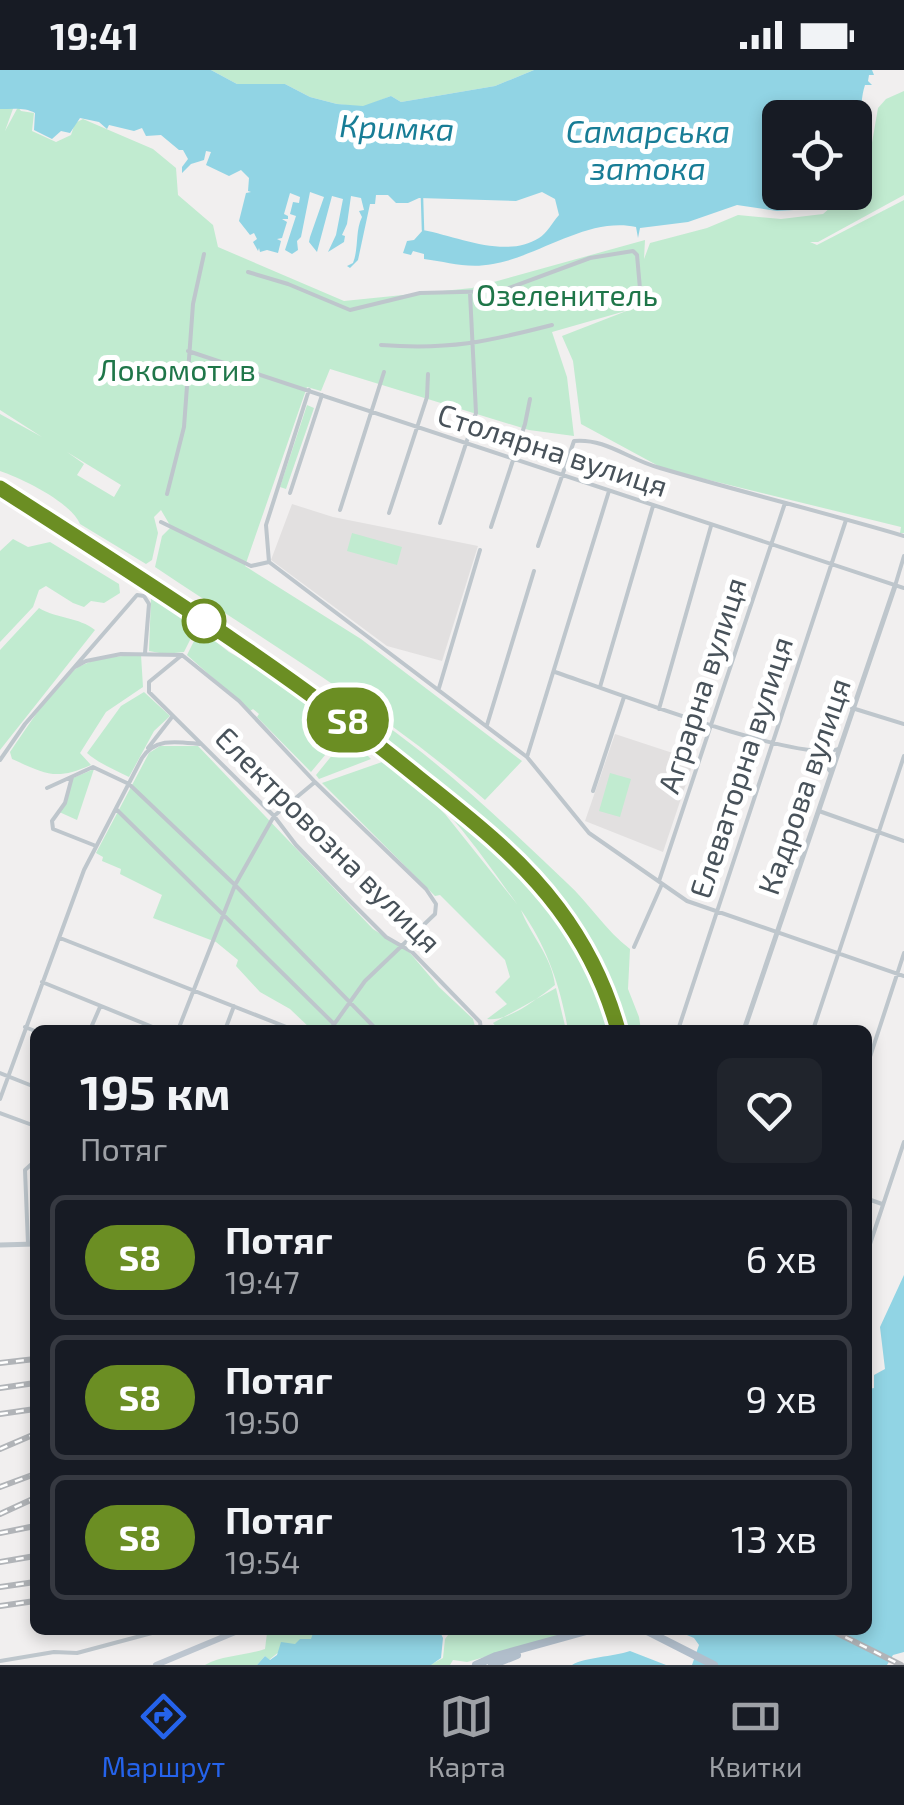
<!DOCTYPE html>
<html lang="uk">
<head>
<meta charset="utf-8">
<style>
  body { margin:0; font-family:"Exo 2",sans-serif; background:#20242c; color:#f1f3f6; height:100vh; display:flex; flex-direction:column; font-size:38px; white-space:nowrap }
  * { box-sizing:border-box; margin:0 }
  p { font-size:32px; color:#9ea1a6 }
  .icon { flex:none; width:55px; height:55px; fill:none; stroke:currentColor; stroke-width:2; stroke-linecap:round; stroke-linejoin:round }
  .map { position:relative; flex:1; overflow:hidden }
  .details { position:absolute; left:30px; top:955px; width:842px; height:610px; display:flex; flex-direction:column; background:#171b24; border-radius:15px; box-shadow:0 5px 15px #0003 }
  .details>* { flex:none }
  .badge { padding:0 20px; border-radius:32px; font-size:35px; line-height:65px }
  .controls { position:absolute; left:762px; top:30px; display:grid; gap:20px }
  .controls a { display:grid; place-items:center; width:110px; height:110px; border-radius:15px; background:#171b24; box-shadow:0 5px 15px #0003; font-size:50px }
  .map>.badge { position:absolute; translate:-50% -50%; box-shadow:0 0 0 5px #fff }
  .round { display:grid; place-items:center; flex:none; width:105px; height:105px; border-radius:15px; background:#20242c }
  .headline { display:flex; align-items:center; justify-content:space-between; height:170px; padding:0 50px }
  h1 { font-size:48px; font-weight:700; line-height:75px }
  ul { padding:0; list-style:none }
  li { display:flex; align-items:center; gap:30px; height:125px; margin:0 20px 15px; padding:0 30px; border:5px solid #363941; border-radius:15px }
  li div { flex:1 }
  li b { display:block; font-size:38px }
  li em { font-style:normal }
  li .badge { min-width:110px; font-weight:700; text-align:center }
  .status { display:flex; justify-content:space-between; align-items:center; height:70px; padding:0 50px; background:#171b24; direction:ltr }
  .status svg { height:28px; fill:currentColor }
  .tab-bar { display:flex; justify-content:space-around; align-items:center; height:140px; border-top:2px solid #363941; background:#171b24; font-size:28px; color:#9ea1a6 }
  .tab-bar a { display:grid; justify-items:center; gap:5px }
  .tab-bar .active { color:#2563eb }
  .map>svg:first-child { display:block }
</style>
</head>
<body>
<div class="status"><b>19:41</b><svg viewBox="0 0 49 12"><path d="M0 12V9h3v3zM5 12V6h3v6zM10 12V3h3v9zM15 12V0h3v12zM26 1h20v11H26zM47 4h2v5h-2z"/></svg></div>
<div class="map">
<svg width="904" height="1595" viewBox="0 0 904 1595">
  <rect width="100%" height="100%" fill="#f1efef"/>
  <path fill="#e2e0e0" d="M 292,434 L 333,447 L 478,476 L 442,591 L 387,576 L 271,490 Z
    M 615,664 L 694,690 L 663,782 L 585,751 Z"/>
  <path fill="#c1ebd0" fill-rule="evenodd" d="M 211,0 L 534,0 L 495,16 L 401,32 L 391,26 L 363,37 L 337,34 L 310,27 L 285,14 L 237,14 Z
    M 904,21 L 904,125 L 818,172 L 810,172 L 817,175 L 904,130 L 904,463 L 900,463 L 901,457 L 664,399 L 581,354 L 573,291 L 562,266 L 629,240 L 552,262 L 567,307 L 574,366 L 529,360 L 330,299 L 321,321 L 307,317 L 245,496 L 361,569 L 522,691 L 485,730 C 383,641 267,572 155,497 L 162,466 L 171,457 L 161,440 L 154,447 L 158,463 L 152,490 L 146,494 L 80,454 C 71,432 21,408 0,401 L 0,344 L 42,367 L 0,340 L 0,39 L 14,36 L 5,61 L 18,37 L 21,41 L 34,43 L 32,61 L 56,72 L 71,65 L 75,53 L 83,49 L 153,79 L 176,98 L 178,125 L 213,155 L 218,177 L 344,231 L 472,218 L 645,170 L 644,189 L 650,173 L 707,158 L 738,145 L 781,149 L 823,144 L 847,123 L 855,122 L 855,115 L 869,90 L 878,38 L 886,29 ZM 67,382 L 121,415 L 114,427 L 77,405 L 84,394 Z
    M 307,335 L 314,338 L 286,419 L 280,417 Z
    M 352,463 L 402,477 L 397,495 L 347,481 Z
    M 13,469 L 28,477 L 50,472 L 119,514 L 120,523 L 104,533 L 91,531 L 84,537 L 73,533 L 46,516 L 39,520 L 33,537 L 0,572 L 0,481 Z
    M 151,527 L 196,558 L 184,582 L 165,584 L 149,581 Z
    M 39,538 C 57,549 79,547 95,560 L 0,680 L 0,580 Z
    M 200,559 L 229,582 L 289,616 L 351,664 L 336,672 L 311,702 L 257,647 L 259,644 L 253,639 L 250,641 L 187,585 Z
    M 141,585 L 143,617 L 106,642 L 80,683 L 91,695 C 55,711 46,704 12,689 L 10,682 C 26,659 52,618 73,601 C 90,587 121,586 141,585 Z
    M 144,622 L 170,646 L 154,661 L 129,707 C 115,700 98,693 87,683 L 121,636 Z
    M 381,652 C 448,699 507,756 567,813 C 589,833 606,861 630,879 L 628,919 L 639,947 L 641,960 L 627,960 C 590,820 475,743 367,659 Z
    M 351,669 L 371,689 L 319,709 L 316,705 L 338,678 Z
    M 160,676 L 198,676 L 373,859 L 410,883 L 439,917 L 473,949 L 476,960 L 312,960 L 290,939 L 260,922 L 236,896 L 238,890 L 216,872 L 153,848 L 162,825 L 120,804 L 121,799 L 102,791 L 103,787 L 96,783 L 149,683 Z
    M 377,680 C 474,763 576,829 608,960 L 568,960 C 560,915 547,877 521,840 C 530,864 552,887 555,915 C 538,928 509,952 487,949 L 507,934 L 495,922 L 510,907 L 505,890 L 440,825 L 435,826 L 322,713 L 382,692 L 418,718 L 445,744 L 517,834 C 481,785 432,709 374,686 Z
    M 94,699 L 77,750 L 57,741 L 65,734 L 73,708 Z
    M 610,703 L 631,709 L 620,747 L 599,741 Z
    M 556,918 L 566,960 L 499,960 L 493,953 Z
    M 275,1560 L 314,1560 L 312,1569 L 280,1581 L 269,1590 L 265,1586 L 257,1595 L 205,1595 C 223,1585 244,1586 265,1579 L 267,1563 Z
    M 452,1560 L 579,1560 L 467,1592 L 453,1590 L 450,1595 L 430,1595 L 443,1588 L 445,1569 Z"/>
  <path fill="#91d4e4" d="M 0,0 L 211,0 L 237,14 L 285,14 L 310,27 L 337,34 L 363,36 L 391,26 L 401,32 L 495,16 L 534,0 L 872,0 L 874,5 L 869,5 L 868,11 L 872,15 L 865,15 C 857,39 866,64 855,90 L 855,48 L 780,48 L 780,122 L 831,123 L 820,130 L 794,140 L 777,141 L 737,135 L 688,152 L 640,158 L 638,168 L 636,157 C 587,147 540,186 493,194 C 467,199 448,192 424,189 L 424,184 L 413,181 L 411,185 L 403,183 L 407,171 L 414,170 L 423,160 C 459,167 506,189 539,168 C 547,163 552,153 559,145 L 555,129 L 542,122 L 516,131 L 419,128 L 408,133 L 396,133 L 388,125 L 376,125 L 375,134 L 370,134 L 358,190 L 350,198 L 347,196 L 353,193 C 359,178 355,161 362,147 L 359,141 L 364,140 L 361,128 L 351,126 L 347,154 L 342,165 L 345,166 L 344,172 L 328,182 L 336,165 L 343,129 L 332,126 L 317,182 L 309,172 L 310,167 L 324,127 L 310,122 L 301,167 L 297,171 L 298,180 L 292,184 L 285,180 L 296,146 L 290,144 L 293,132 L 299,133 L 300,127 L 290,123 L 284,144 L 288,146 L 288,149 L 282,149 L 287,152 L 282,168 L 277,169 L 281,171 L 278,183 L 267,180 L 260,182 L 259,178 L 258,181 L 253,172 L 257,169 L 254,163 L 250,165 L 239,151 L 246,123 L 251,122 L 248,121 L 249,108 L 241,100 L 229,106 L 206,95 L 211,82 L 206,81 L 204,90 L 191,94 L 182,103 L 182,97 L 188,89 L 183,80 L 179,80 L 161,65 L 146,66 L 142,58 L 134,61 L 109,55 L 107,59 L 99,52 L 80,48 L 70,63 L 61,61 L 52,69 L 34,60 L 35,43 C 25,37 12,39 0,39 Z
    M 904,1205 L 904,1582 L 893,1585 L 887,1595 L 692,1595 L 699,1575 L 694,1568 L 675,1560 L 868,1560 L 868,1319 L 874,1318 L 874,1305 L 885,1299 L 880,1257 Z
    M 314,1560 L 325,1564 L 327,1560 L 439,1560 L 443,1568 L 441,1588 L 431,1595 L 257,1595 L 265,1586 L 270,1590 L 277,1585 L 281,1572 L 295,1574 L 300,1569 L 311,1569 Z
    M 630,1581 L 666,1595 L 572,1595 C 585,1587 613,1587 630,1581 Z"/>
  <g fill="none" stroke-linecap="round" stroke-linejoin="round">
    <path stroke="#91d4e4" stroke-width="2.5" d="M 422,128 L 423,160"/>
    <path stroke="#bec6cc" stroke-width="4" d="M 248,202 L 288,214 L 350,240 L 420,223 L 501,221 L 590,188 L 633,181 L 637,185 L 641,230
      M 381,275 C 450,280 486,272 552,255
      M 188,281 L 904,518
      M 290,423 L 322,325
      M 167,424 L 184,357 L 193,234 L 204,184
      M 340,440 L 384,302
      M 389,443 L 427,327 L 428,304
      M 161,452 L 251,496 L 269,492 L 527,687 L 589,763 L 687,831 L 904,906
      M 440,453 L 476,343 L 470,223
      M 491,457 L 525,354 L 530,329
      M 538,476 L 574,371 C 606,368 629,390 660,398 C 741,422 823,442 904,466
      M 269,492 L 266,455 L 309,320
      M 895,516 L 904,486
      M 182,585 L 149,612 L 149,622 L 274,746 L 296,775 L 350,831 L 386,867 L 412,882 L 480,952 L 481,960
      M 182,585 L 239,631 L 315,712 L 426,819 L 436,834 L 435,844 L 365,911 L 330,960
      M 75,597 L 86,591 L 121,584 L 182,585
      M 555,602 C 603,618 800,694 838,679
      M 600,617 L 653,436
      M 439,618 L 480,480
      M 852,638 L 904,654
      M 659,639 L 711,456
      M 487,655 L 534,501
      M 148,678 L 172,647
      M 817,682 L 830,701
      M 527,687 L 609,421
      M 0,690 L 25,654 L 137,525 L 144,526 L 149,534 L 145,583
      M 72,707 L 65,733 L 52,751 L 53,759 L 96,776
      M 47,718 L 93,697 L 129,714 L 235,815 L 377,960
      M 593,721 L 624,627
      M 116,739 L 333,953
      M 819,741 L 904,771
      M 659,811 L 785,433
      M 60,868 L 294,960
      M 634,877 L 662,814
      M 42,912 L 160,960
      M 25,957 L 35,961
      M 90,960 L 100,937
      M 178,960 L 235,815 L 274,746 L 315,712
      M 225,960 L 234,936
      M 678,960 L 846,450
      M 813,960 L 904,686
      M 868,993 L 904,883
      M 0,1003 L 35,1017
      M 0,1029 L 84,800 L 142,688 C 156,667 178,672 200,674
      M 0,1043 L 35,1056
      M 868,1129 L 882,1134
      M 28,1174 L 25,1100 L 35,1091
      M 868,1180 L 904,1072
      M 0,1591 L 54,1582 L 77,1583 L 163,1560"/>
    <path stroke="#bec6cc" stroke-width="5" d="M 744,960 L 895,516
      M 0,1175 L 35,1174"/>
    <path stroke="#bec7d1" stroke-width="6" d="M 156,1595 L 240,1560"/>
    <path stroke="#b1becb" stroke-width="8" d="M 645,1560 L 714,1595
      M 476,1595 L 496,1586 L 590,1560
      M 492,1595 L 517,1585"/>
    <defs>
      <path id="rail" d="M 0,414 C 142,507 287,596 419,703 C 466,742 515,778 553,826 C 585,865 609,911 623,960
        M 0,1293 L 35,1289
        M 0,1318 L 35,1313
        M 0,1344 L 35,1339
        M 0,1379 L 35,1364
        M 0,1417 L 35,1404
        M 0,1444 L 35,1428
        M 0,1463 L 35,1456
        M 0,1492 L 35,1486
        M 0,1517 L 35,1512
        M 0,1536 L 35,1531
        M 831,1560 L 901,1595"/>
    </defs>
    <use href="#rail" stroke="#b1b4b8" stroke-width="6"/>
    <use href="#rail" stroke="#fff" stroke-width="2.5" stroke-dasharray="8" stroke-linecap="butt"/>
  </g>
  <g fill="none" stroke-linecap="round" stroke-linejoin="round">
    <defs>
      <path id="line" d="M 0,418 C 143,510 287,600 419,708 C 469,748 519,786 558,838 C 585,874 606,916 618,960"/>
    </defs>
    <use href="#line" stroke="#fff" stroke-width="22"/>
    <use href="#line" stroke="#6b8e23" stroke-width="15"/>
  </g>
  <circle fill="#fff" stroke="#6b8e23" stroke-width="5" cx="204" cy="551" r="20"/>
  <g text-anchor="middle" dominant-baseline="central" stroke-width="10" stroke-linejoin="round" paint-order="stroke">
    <g font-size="30" fill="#1f7649" stroke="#fff">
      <text x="567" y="224">Озеленитель</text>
      <text x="177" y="299">Локомотив</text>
    </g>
    <g font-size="30" fill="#48525a" stroke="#fff">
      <text transform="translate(553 379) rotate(18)">Столярна вулиця</text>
      <text transform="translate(701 615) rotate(-72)">Аграрна вулиця</text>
      <text transform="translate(740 697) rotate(-72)">Елеваторна вулиця</text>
      <text transform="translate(803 716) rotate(-71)">Кадрова вулиця</text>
      <text transform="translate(329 769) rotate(45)">Електровозна вулиця</text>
    </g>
    <g font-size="32" font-style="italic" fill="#187d96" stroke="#fff">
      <text transform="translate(397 56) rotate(2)">Кримка</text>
      <text x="648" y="60">Самарська<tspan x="648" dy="37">затока</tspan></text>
    </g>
  </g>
</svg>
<div class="controls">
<a><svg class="icon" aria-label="locate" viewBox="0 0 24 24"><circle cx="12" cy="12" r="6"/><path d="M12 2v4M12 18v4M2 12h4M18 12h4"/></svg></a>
</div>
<b class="badge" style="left:348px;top:650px;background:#6b8e23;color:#fff">S8</b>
<section class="details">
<div class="headline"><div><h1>195 км</h1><p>Потяг</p></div><a class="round"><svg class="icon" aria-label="heart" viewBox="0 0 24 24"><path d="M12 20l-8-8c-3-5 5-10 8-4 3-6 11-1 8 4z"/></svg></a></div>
<ul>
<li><span class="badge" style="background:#6b8e23;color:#fff">S8</span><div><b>Потяг</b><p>19:47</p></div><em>6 хв</em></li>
<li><span class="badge" style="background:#6b8e23;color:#fff">S8</span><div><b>Потяг</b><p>19:50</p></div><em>9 хв</em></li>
<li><span class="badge" style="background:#6b8e23;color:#fff">S8</span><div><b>Потяг</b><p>19:54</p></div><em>13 хв</em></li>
</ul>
</section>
</div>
<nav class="tab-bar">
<a class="active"><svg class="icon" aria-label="directions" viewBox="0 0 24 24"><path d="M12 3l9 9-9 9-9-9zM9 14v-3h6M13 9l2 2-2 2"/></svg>Маршрут</a>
<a><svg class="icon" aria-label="map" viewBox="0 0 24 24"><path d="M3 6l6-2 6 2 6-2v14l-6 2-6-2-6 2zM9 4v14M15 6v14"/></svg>Карта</a>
<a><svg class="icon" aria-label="tickets" viewBox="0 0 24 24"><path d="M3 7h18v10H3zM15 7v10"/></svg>Квитки</a>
</nav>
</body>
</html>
